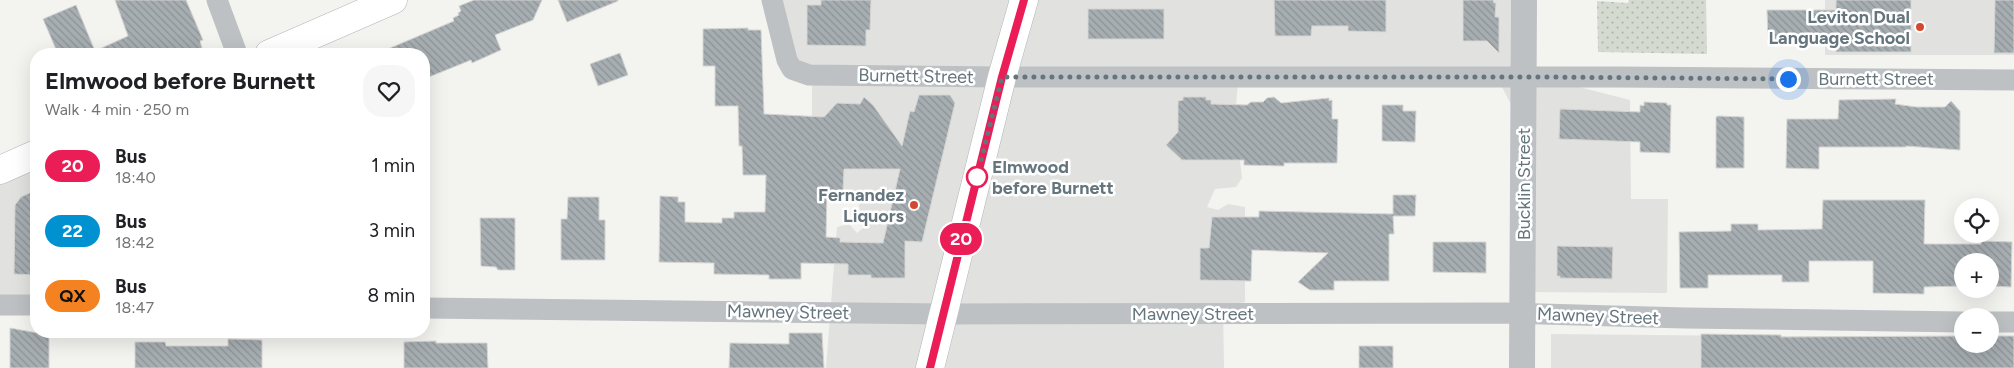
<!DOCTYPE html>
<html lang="en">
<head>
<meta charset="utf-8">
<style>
  body { margin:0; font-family:Figtree,sans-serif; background:#f6f6f6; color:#202124; height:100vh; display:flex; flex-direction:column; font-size:19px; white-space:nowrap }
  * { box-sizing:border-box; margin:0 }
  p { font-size:16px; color:#757577 }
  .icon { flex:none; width:28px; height:28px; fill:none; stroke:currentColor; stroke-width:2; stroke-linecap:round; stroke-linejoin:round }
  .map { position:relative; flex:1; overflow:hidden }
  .side { position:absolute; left:30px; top:48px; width:400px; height:290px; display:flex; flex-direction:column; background:#fff; border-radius:20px; box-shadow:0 5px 20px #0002 }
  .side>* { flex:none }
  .badge { padding:0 10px; border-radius:16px; font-size:18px; line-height:32px }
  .tools { position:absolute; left:1954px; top:198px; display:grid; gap:10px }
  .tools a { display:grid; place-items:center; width:45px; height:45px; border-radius:50%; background:#fff; box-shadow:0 5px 20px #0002; font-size:25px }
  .you { position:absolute; width:25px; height:25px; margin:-12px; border:4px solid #fff; border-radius:50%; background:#1a73e8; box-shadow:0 0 0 8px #1a73e833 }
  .map>.badge { position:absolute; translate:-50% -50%; box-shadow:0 0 0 2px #fff }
  .round { display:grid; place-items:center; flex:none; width:52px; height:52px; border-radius:20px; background:#f6f6f6 }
  .head { display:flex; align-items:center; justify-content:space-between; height:85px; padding:0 15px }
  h1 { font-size:24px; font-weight:700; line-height:38px }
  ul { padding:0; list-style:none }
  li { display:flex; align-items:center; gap:15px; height:65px; padding:0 15px }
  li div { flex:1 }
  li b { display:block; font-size:19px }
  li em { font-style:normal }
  li .badge { min-width:55px; font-weight:700; text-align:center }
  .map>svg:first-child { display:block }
</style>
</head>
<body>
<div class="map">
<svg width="2014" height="368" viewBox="0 0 2014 368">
  <defs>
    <pattern id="garden-dots" width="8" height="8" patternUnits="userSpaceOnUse" patternTransform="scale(1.25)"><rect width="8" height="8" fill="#d5dad1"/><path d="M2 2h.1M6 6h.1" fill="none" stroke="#b0b5af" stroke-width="1.8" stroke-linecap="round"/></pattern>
    <pattern id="building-back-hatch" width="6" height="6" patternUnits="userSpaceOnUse" patternTransform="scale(1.25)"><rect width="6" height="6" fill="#a7aeb2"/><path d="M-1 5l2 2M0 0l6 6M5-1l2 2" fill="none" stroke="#8c9296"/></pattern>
  </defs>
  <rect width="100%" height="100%" fill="#f3f3f0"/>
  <path fill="#e1e2e0" d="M 767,0 L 1513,0 L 1513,70 L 1630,100 L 1631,199 L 1668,199 L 1667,293 L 1520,292 L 1523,127 L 1493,70 L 1239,70 L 1235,118 L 1242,178 L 1236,187 L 1215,189 L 1207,207 L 1218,210 L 1228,204 L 1245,207 L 1245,302 L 1223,307 L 1224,368 L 826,368 L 837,227 L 849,224 L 857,233 L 863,228 L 858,200 L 797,189 L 812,138 L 812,69 L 790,56 Z
    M 1825,0 L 2014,0 L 2014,55 L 1825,55 Z
    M 36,148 L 36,297 L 0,296 L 0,164 Z
    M 1551,334 L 1962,338 L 1962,344 L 1990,344 L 2014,368 L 1551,368 Z"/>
  <path fill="url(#garden-dots)" d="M 1629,0 L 1706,0 L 1707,54 L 1598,52 L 1597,1 L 1628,3 Z"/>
  <path fill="url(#building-back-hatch)" stroke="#d5d4d2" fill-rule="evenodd" d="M 115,0 L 186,0 L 203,40 L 200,41 L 202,48 L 189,54 L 58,54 L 43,19 L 76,5 L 95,51 L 128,36 Z
    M 474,0 L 542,0 L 533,20 L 495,35 L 501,50 L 472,63 L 471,60 L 424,79 L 424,54 L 376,54 L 454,21 L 453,18 L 459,15 L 458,13 L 461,11 L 459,6 Z
    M 558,0 L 618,0 L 618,1 L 567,22 Z
    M 821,0 L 871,0 L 870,30 L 866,30 L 866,46 L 807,45 L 807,5 L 821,5 Z
    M 1274,0 L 1386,0 L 1386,32 L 1348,31 L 1348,26 L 1312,26 L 1311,36 L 1275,36 Z
    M 1463,0 L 1493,0 L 1494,3 L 1496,3 L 1495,17 L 1499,17 L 1499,53 L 1487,41 L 1463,41 Z
    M 1836,0 L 1911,0 L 1911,52 L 1836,52 L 1836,40 L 1768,40 L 1767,10 L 1836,10 Z
    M 1995,0 L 2014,0 L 2014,53 L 1994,53 Z
    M 1088,9 L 1164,9 L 1164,39 L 1088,39 Z
    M 748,28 L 748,30 L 761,30 L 764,114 L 824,117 L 837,103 L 860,104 L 864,97 L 873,105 L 902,146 L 910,111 L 914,112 L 919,95 L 950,95 L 955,103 L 922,242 L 905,241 L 905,278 L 871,278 L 871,275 L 848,275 L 848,264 L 801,263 L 801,279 L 769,279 L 769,275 L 714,274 L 714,263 L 659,262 L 660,196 L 678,197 L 678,202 L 685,202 L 685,222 L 722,223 L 722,218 L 734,218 L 734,212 L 765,212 L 766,175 L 743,175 L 742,146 L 739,146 L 738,106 L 715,106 L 715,66 L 703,66 L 703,29 ZM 844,169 L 900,169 L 883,243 L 840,242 L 840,238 L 826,237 L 827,190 L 843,191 Z
    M 620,53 L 628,75 L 598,86 L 590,64 Z
    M 1183,97 L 1206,97 L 1206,100 L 1211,100 L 1211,104 L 1247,105 L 1251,102 L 1263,102 L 1267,98 L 1274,97 L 1281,103 L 1329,98 L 1329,101 L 1332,100 L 1332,119 L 1338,119 L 1337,163 L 1284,163 L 1284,166 L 1244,165 L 1244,160 L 1182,160 L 1166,145 L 1178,132 L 1178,101 L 1183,100 Z
    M 1896,99 L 1895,104 L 1916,107 L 1945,107 L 1951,101 L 1960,111 L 1960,150 L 1906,146 L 1906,147 L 1819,147 L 1819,169 L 1786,168 L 1787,119 L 1838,119 L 1839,100 Z
    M 1644,102 L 1667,103 L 1667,105 L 1671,105 L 1670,153 L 1640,152 L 1640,142 L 1559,139 L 1560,109 L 1640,112 L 1640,105 L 1644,106 Z
    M 1382,105 L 1403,105 L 1403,111 L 1416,111 L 1415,142 L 1382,141 Z
    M 1718,116 L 1744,117 L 1744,168 L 1716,168 L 1716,117 Z
    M 36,190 L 36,275 L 14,274 L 15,205 L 21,197 Z
    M 1393,195 L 1416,195 L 1415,216 L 1393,216 L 1394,234 L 1389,234 L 1389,281 L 1334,281 L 1334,290 L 1310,290 L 1298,282 L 1328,253 L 1252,250 L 1251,281 L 1200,280 L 1200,248 L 1209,248 L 1212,217 L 1259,217 L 1259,211 L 1393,214 Z
    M 568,197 L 599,197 L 599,220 L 605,220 L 605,260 L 561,260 L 561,219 L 567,219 Z
    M 1823,200 L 1925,200 L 1924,244 L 1981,244 L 1981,241 L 2012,242 L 2011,287 L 1990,286 L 1990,261 L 1962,261 L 1962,286 L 1924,287 L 1924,294 L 1873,293 L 1873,261 L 1809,261 L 1809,282 L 1782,282 L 1782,275 L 1708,275 L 1708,288 L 1680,288 L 1679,232 L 1731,231 L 1731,224 L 1758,224 L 1758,230 L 1822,229 Z
    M 480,218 L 515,218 L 515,270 L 498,270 L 496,267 L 481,266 Z
    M 1433,242 L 1486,242 L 1486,273 L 1433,272 Z
    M 1557,246 L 1613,247 L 1612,279 L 1560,278 L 1560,276 L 1557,276 Z
    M 10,328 L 49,335 L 49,368 L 10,368 Z
    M 789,333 L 822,333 L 824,368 L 729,368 L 730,343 L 789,344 Z
    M 1701,334 L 1781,335 L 1781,337 L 1962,336 L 1962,344 L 1990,344 L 1990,336 L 2014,336 L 2014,368 L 1701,368 Z
    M 228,339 L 262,340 L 262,368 L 135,368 L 135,342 L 165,342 L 166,346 L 228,346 Z
    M 436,341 L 436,343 L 487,343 L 488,368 L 404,368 L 404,342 Z
    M 1359,346 L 1393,346 L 1393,368 L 1359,368 Z"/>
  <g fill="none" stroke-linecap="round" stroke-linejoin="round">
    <defs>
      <path id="secondary" d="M 269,54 L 393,0
        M 0,170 L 36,154"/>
      <path id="primary" d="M 930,368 L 1002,77 L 1024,0"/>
    </defs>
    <use href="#secondary" stroke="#b0b5b8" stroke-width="29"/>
    <use href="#primary" stroke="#b1b5b8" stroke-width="29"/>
    <path stroke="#bdc1c4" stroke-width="21" d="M 217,0 L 237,54
      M 772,0 L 787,60 L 792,69 L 809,75 L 1002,77 L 1617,77 L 2014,80
      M 0,305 L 36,305
      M 424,308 L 943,314 L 1504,313 L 1685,318 L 1962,322
      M 1990,322 L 2014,322"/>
    <path stroke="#bdc1c4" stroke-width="26" d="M 1522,368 L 1524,0"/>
    <use href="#secondary" stroke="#fff" stroke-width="28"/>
    <use href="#primary" stroke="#fff" stroke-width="28"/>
  </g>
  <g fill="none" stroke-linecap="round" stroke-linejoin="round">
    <defs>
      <path id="line" d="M 930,368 L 1002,77 L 1024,0"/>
    </defs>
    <use href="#line" stroke="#fff" stroke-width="11"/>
    <use href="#line" stroke="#ea1d57" stroke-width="8"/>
    <path stroke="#65757e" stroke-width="5" stroke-dasharray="0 9" d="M 977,177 L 1002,77 L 1546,77 L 1788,79"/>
  </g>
  <g fill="#d5472e" stroke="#fff" stroke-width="2">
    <circle cx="1920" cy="27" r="5"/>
    <circle cx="914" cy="205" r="5"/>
  </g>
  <circle fill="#fff" stroke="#ea1d57" stroke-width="2.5" cx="977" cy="177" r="10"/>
  <g text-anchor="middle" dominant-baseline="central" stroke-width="5" stroke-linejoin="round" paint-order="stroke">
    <g font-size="18" font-weight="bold" fill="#65757e" stroke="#fff" text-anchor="end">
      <text x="1910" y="17">Leviton Dual<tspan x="1910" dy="21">Language School</tspan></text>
      <text x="904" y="195">Fernandez<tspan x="904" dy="21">Liquors</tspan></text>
    </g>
    <g font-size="18" fill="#65757e" stroke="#fff">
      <text transform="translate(916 76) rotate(1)">Burnett Street</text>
      <text x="1876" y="79">Burnett Street</text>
      <text transform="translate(1524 184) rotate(-90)">Bucklin Street</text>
      <text transform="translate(788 312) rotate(1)">Mawney Street</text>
      <text x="1193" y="314">Mawney Street</text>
      <text transform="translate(1598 316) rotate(2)">Mawney Street</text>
    </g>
    <g font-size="18" font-weight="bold" fill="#65757e" stroke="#fff" text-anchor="start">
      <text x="992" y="167">Elmwood<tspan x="992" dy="21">before Burnett</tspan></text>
    </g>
  </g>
</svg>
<div class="tools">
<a><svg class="icon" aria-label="locate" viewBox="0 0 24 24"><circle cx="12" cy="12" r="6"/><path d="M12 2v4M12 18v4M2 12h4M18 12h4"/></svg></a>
<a>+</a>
<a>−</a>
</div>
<div class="you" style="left:1788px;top:79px"></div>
<b class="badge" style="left:961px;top:239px;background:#ea1d57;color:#fff">20</b>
<section class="side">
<div class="head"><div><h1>Elmwood before Burnett</h1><p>Walk · 4 min · 250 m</p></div><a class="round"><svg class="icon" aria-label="heart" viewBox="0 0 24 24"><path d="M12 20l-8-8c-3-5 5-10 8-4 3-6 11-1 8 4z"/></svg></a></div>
<ul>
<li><span class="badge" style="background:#ea1d57;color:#fff">20</span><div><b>Bus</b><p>18:40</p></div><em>1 min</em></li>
<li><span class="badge" style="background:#0092d0;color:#fff">22</span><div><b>Bus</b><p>18:42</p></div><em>3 min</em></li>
<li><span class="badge" style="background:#f58220;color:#111">QX</span><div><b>Bus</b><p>18:47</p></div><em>8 min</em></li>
</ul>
</section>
</div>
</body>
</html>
